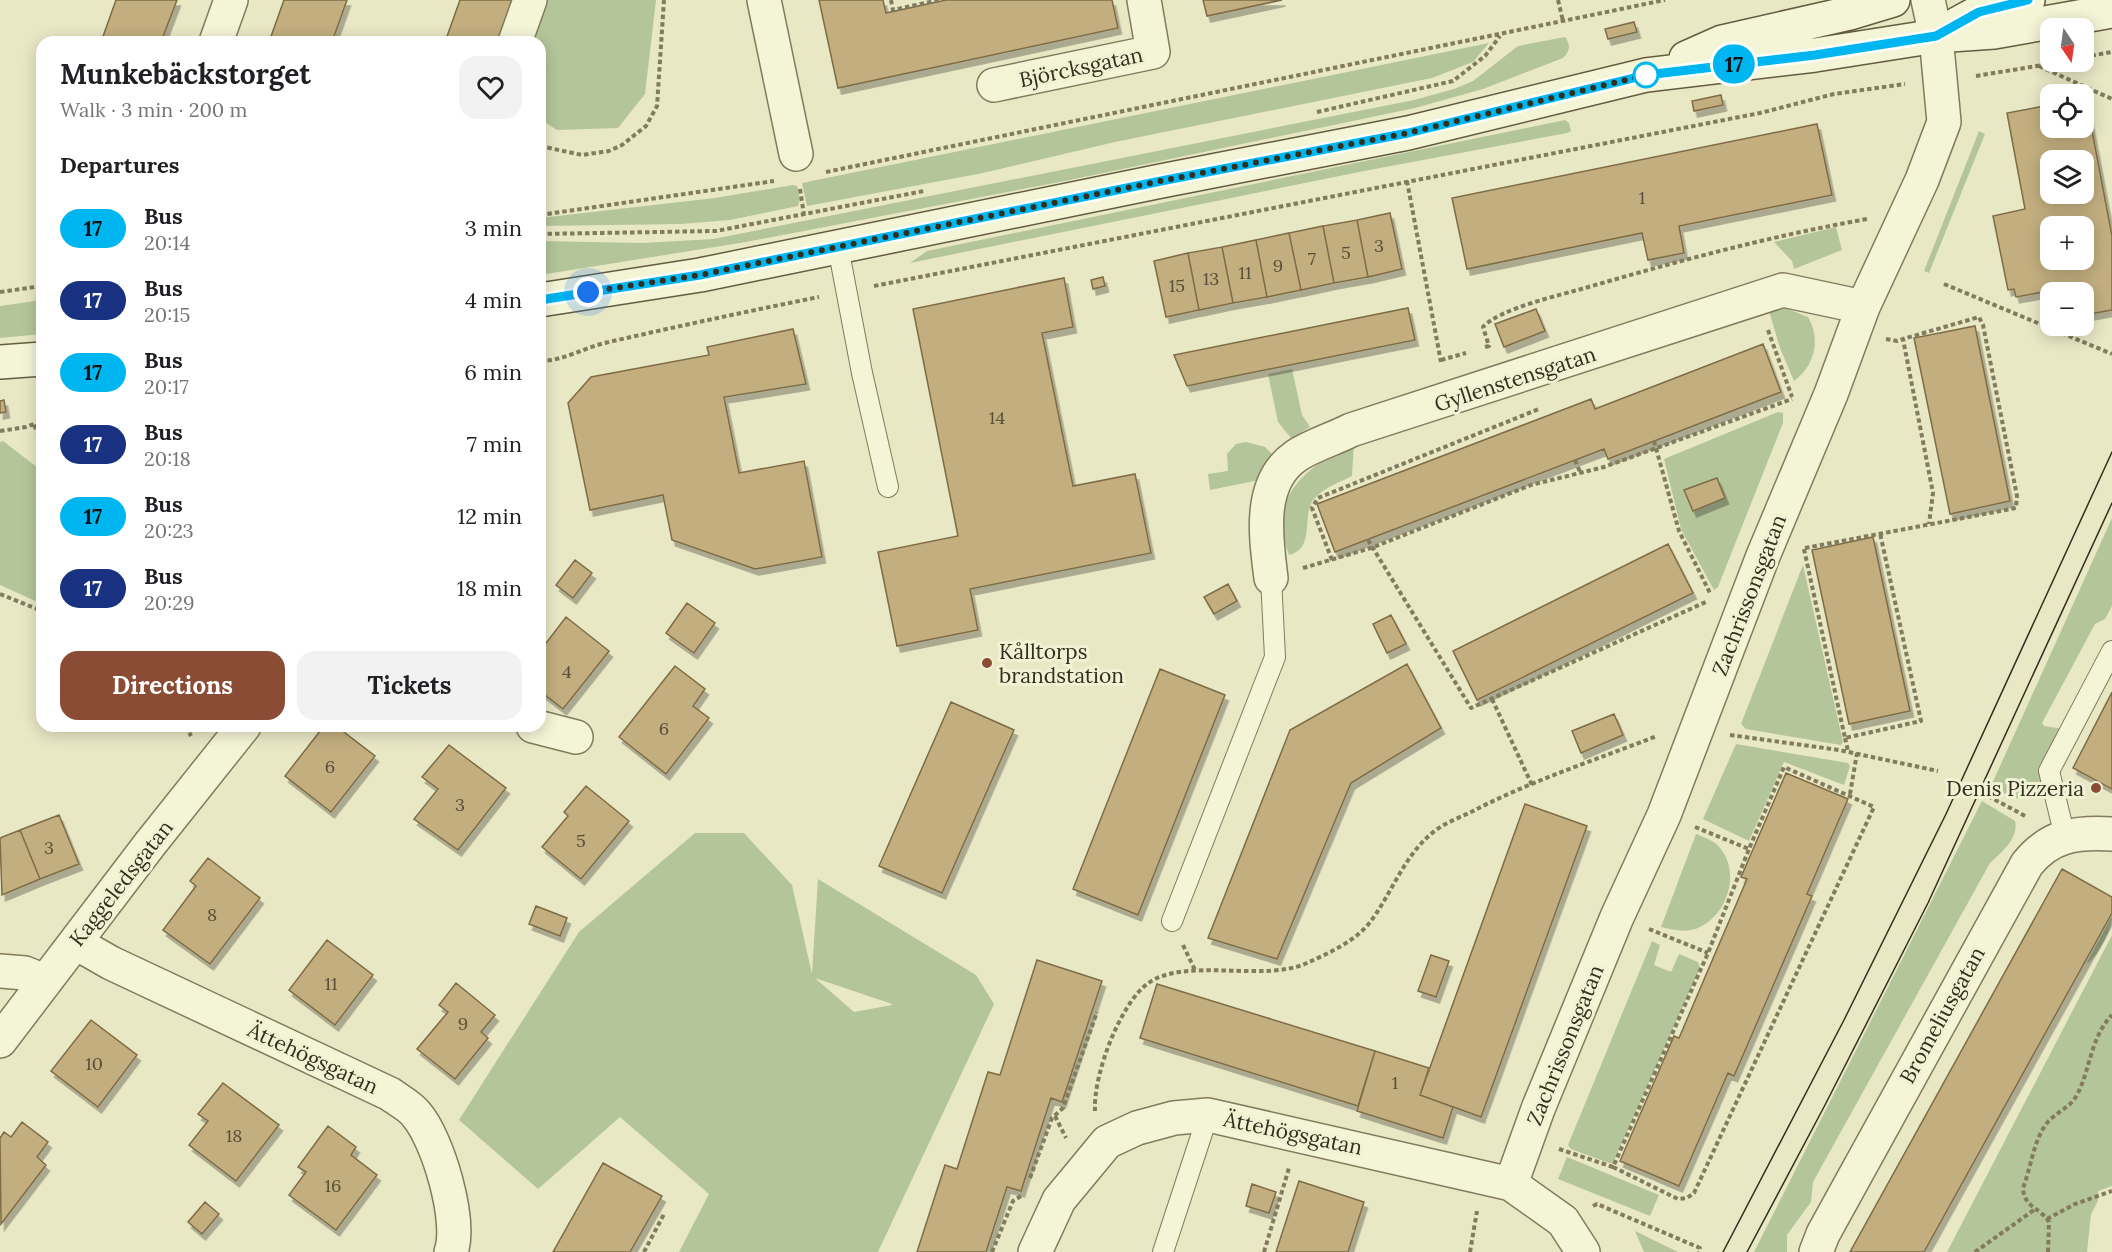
<!DOCTYPE html>
<html lang="en">
<head>
<meta charset="utf-8">
<style>
  body { margin:0; font-family:Lora,serif; background:#f2f2f2; color:#202124; height:100vh; display:flex; flex-direction:column; font-size:22px; white-space:nowrap }
  * { box-sizing:border-box; margin:0 }
  p { font-size:20px; color:#757577 }
  .icon { flex:none; width:33px; height:33px; fill:none; stroke:currentColor; stroke-width:2; stroke-linecap:round; stroke-linejoin:round }
  .map { position:relative; flex:1; overflow:hidden }
  .details { position:absolute; left:36px; top:36px; width:510px; height:696px; display:flex; flex-direction:column; background:#fff; border-radius:18px; box-shadow:0 3px 15px #0003 }
  .details>* { flex:none }
  .badge { padding:0 12px; border-radius:20px; font-size:21px; line-height:39px }
  .needle { width:39px; rotate:167deg }
  .controls { position:absolute; left:2040px; top:18px; display:grid; gap:12px }
  .controls a { display:grid; place-items:center; width:54px; height:54px; border-radius:12px; background:#fff; box-shadow:0 3px 15px #0003; font-size:30px }
  .you { position:absolute; width:30px; height:30px; margin:-15px; border:4px solid #fff; border-radius:50%; background:#1a73e8; box-shadow:0 0 0 9px #1a73e833 }
  .map>.badge { position:absolute; translate:-50% -50%; box-shadow:0 0 0 3px #fff }
  h2 { padding:0 24px; font-size:22px; line-height:54px }
  .round { display:grid; place-items:center; flex:none; width:63px; height:63px; border-radius:18px; background:#f2f2f2 }
  .summary { display:flex; align-items:center; justify-content:space-between; height:102px; padding:0 24px }
  h1 { font-size:28px; font-weight:800; line-height:45px }
  .action { display:flex; gap:12px; margin-top:auto; padding:12px 24px }
  .action a { flex:1; height:69px; border-radius:18px; background:#8a4c34; color:#fff; font-size:24px; font-weight:800; line-height:69px; text-align:center }
  .action a+a { background:#f2f2f2; color:#202124 }
  ul { padding:0; list-style:none }
  li { display:flex; align-items:center; gap:18px; height:72px; padding:0 24px }
  li div { flex:1 }
  li b { display:block; font-size:22px }
  li em { font-style:normal }
  li .badge { min-width:66px; font-weight:700; text-align:center }
  .map>svg:first-child { display:block }
</style>
</head>
<body>
<div class="map">
<svg width="2112" height="1252" viewBox="0 0 2112 1252">
  <defs>
    <filter id="shadow"><feDropShadow dx="3.5" dy="6" stdDeviation="0" flood-color="#0004"/></filter>
  </defs>
  <rect width="100%" height="100%" fill="#e9e8c5"/>
  <path fill="#b4c59a" fill-rule="evenodd" d="M 548,0 L 656,0 L 645,94 L 618,128 L 557,130 L 540,119 L 540,42 L 531,42 Z
    M 1565,37 C 1571,45 1570,51 1563,58 L 1483,89 L 1415,108 L 1065,181 L 746,242 L 540,275 L 540,241 L 643,243 L 713,239 L 1414,100 L 1454,89 L 1473,81 L 1518,46 Z
    M 1489,43 L 1473,62 L 1432,78 L 1115,142 L 983,173 L 807,206 L 802,183 Z
    M 1565,120 L 1569,123 L 1571,131 L 1567,133 L 1364,171 L 910,263 L 927,251 Z
    M 1979,131 L 1985,134 L 1929,273 L 1924,271 Z
    M 793,185 L 797,186 L 800,199 L 798,206 L 730,220 L 681,224 L 540,226 L 540,218 L 715,198 Z
    M 1836,227 L 1842,250 L 1794,269 L 1792,261 L 1774,242 Z
    M 42,300 L 42,334 L 0,338 L 0,306 Z
    M 1785,308 L 1808,317 C 1821,339 1815,366 1794,381 L 1780,348 L 1769,311 Z
    M 1292,369 L 1302,415 L 1310,427 L 1291,438 L 1278,422 L 1268,374 Z
    M 1778,412 L 1783,413 L 1783,423 L 1718,587 L 1714,590 L 1681,529 L 1664,459 Z
    M 3,441 L 42,471 L 42,604 L 0,585 L 0,442 Z
    M 1246,442 L 1265,447 L 1273,455 L 1259,480 L 1210,490 L 1208,474 L 1228,471 L 1227,454 L 1236,444 Z
    M 1354,442 L 1352,476 C 1340,482 1325,487 1315,498 C 1300,513 1317,548 1289,555 C 1265,496 1308,467 1354,442 Z
    M 2112,518 L 2112,606 L 2105,619 L 2095,624 L 2042,723 L 2044,726 L 2065,729 L 2036,792 C 2022,807 2006,794 1991,786 Z
    M 1803,565 L 1843,742 L 1841,745 L 1746,729 L 1741,724 Z
    M 1736,744 L 1848,763 L 1850,766 L 1844,785 L 1784,762 L 1749,841 L 1703,819 Z
    M 1982,801 L 2015,821 C 2019,838 2001,853 1990,863 L 1813,1182 L 1811,1202 L 1787,1235 L 1787,1252 L 1754,1252 Z
    M 695,833 L 744,833 L 792,885 L 812,974 L 818,879 L 976,975 L 994,1004 L 878,1252 L 679,1252 L 709,1194 L 620,1117 L 538,1189 L 459,1120 L 579,932 ZM 815,978 L 892,1004 L 892,1005 L 854,1012 Z
    M 1696,834 C 1704,837 1715,841 1720,848 C 1741,873 1727,916 1698,928 C 1686,933 1673,930 1661,927 Z
    M 2112,916 C 2112,930 2098,958 2086,964 Z
    M 2112,935 L 2112,1186 L 2098,1191 L 2098,1201 L 2091,1214 L 2087,1252 L 1947,1252 Z
    M 1652,941 L 1660,945 L 1654,965 L 1671,972 L 1679,954 L 1698,962 L 1700,968 L 1613,1163 L 1609,1163 L 1571,1149 L 1568,1145 Z
    M 1567,1157 L 1659,1195 L 1650,1216 L 1558,1179 Z
    M 1635,1231 L 1678,1252 L 1644,1252 Z"/>
  <path fill="#c2ae7f" stroke="#7e6c46" stroke-width="1.5" fill-rule="evenodd" filter="url(#shadow)" d="M 116,0 L 177,0 L 161,42 L 101,42 Z
    M 284,0 L 347,0 L 332,42 L 269,42 Z
    M 460,0 L 522,0 L 507,42 L 445,42 Z
    M 819,0 L 883,0 L 886,13 L 946,0 L 1112,0 L 1118,28 L 838,88 Z
    M 1203,0 L 1282,0 L 1207,16 Z
    M 1634,22 L 1637,32 L 1608,39 L 1605,29 Z
    M 1721,95 L 1723,105 L 1694,111 L 1692,101 Z
    M 2084,99 L 2086,99 L 2112,236 L 2112,310 L 2084,315 L 2084,292 L 2050,292 L 2050,322 L 2048,322 L 2043,292 L 2016,297 L 2014,289 L 2008,290 L 1993,216 L 2025,209 L 2007,113 L 2050,105 L 2050,128 L 2084,128 ZM 2050,160 L 2084,160 L 2084,194 L 2050,194 ZM 2050,226 L 2084,226 L 2084,260 L 2050,260 Z
    M 1817,124 L 1832,195 L 1679,226 L 1684,253 L 1648,260 L 1642,233 L 1467,269 L 1452,198 Z
    M 1390,213 L 1402,269 L 1368,277 L 1357,220 Z
    M 1357,220 L 1368,277 L 1334,283 L 1323,226 Z
    M 1323,226 L 1334,283 L 1301,290 L 1289,233 Z
    M 1289,233 L 1301,290 L 1267,297 L 1256,240 Z
    M 1256,240 L 1267,297 L 1233,303 L 1222,247 Z
    M 1222,247 L 1233,303 L 1199,310 L 1188,253 Z
    M 1188,253 L 1199,310 L 1166,317 L 1154,261 Z
    M 1103,277 L 1105,286 L 1093,289 L 1091,280 Z
    M 1064,278 L 1073,327 L 1042,333 L 1073,486 L 1135,474 L 1151,553 L 970,589 L 978,630 L 897,646 L 878,552 L 958,536 L 913,309 Z
    M 1408,308 L 1415,340 L 1240,375 L 1187,386 L 1174,355 Z
    M 1536,309 L 1545,331 L 1504,347 L 1495,324 Z
    M 1975,326 L 2010,501 L 1950,514 L 1914,338 Z
    M 793,329 L 806,384 L 724,397 L 739,473 L 804,461 L 822,557 L 755,569 L 672,540 L 663,495 L 590,510 L 568,403 L 591,377 L 709,355 L 707,347 Z
    M 1763,344 L 1781,392 L 1608,459 L 1604,449 L 1335,552 L 1317,504 L 1591,399 L 1595,409 Z
    M 4,400 L 6,412 L 0,413 L 0,401 Z
    M 1717,478 L 1725,498 L 1693,511 L 1684,490 Z
    M 1873,537 L 1910,711 L 1849,724 L 1812,550 Z
    M 1668,544 L 1693,593 L 1477,700 L 1453,651 Z
    M 575,560 L 592,573 L 573,598 L 556,585 Z
    M 1228,584 L 1237,601 L 1214,614 L 1204,597 Z
    M 687,603 L 715,623 L 694,653 L 666,633 Z
    M 1391,615 L 1406,644 L 1387,653 L 1373,624 Z
    M 566,617 L 609,651 L 563,709 L 540,691 L 540,651 Z
    M 1407,664 L 1441,728 L 1351,783 L 1277,959 L 1208,938 L 1290,730 Z
    M 675,666 L 705,689 L 693,706 L 709,718 L 666,774 L 619,737 Z
    M 1160,669 L 1225,695 L 1138,915 L 1073,889 Z
    M 2112,692 L 2112,789 L 2073,768 Z
    M 951,702 L 1014,730 L 942,893 L 879,866 Z
    M 1614,714 L 1623,735 L 1581,753 L 1572,731 Z
    M 324,726 L 336,726 L 375,756 L 331,812 L 285,776 Z
    M 449,745 L 506,788 L 458,850 L 414,819 L 438,789 L 422,777 Z
    M 1786,773 L 1848,799 L 1807,894 L 1812,896 L 1734,1076 L 1728,1073 L 1679,1186 L 1620,1161 L 1674,1036 L 1679,1038 L 1747,879 L 1741,877 Z
    M 586,786 L 629,821 L 581,879 L 542,847 L 568,816 L 564,812 Z
    M 1525,804 L 1587,826 L 1481,1117 L 1420,1095 Z
    M 59,815 L 79,864 L 40,879 L 20,830 Z
    M 20,830 L 40,879 L 2,895 L 0,838 Z
    M 208,858 L 260,898 L 210,964 L 163,930 L 196,886 L 190,881 Z
    M 2062,869 L 2112,897 L 2112,913 L 1924,1252 L 1850,1252 Z
    M 536,906 L 567,918 L 560,936 L 529,924 Z
    M 327,940 L 373,975 L 335,1025 L 289,990 Z
    M 1431,955 L 1449,961 L 1436,997 L 1418,991 Z
    M 1037,960 L 1102,981 L 1062,1102 L 1051,1098 L 1021,1191 L 1007,1187 L 986,1252 L 917,1252 L 945,1165 L 957,1169 L 988,1072 L 1000,1075 Z
    M 456,983 L 495,1015 L 481,1032 L 488,1038 L 455,1079 L 417,1049 L 448,1012 L 439,1005 Z
    M 1157,984 L 1375,1051 L 1358,1106 L 1140,1038 Z
    M 91,1020 L 137,1055 L 98,1107 L 51,1071 Z
    M 1375,1051 L 1429,1068 L 1420,1095 L 1453,1107 L 1443,1138 L 1357,1111 Z
    M 223,1083 L 279,1125 L 236,1181 L 189,1145 L 208,1121 L 198,1114 Z
    M 22,1122 L 48,1142 L 37,1157 L 46,1165 L 1,1224 L 0,1138 L 4,1132 L 11,1137 Z
    M 328,1126 L 356,1147 L 351,1155 L 377,1175 L 336,1230 L 289,1195 L 306,1172 L 298,1167 Z
    M 603,1163 L 662,1196 L 630,1252 L 553,1252 Z
    M 1299,1181 L 1364,1202 L 1348,1252 L 1276,1252 Z
    M 1252,1184 L 1276,1192 L 1269,1213 L 1246,1206 Z
    M 205,1202 L 219,1214 L 202,1234 L 188,1222 Z"/>
  <g fill="none" stroke-linecap="round" stroke-linejoin="round">
    <defs>
      <path id="lane" d="M 838,247 L 862,373 L 888,487
        M 2065,837 L 2049,771 L 2112,651
        M 1172,921 L 1275,657 L 1271,578
        M 1163,1252 L 1208,1115"/>
      <path id="street" d="M 764,0 L 796,154
        M 216,42 L 231,0
        M 515,42 L 530,0
        M 994,85 L 1153,52 L 1144,0
        M 1271,578 C 1266,538 1257,483 1296,456 C 1312,445 1334,439 1351,430 L 1783,290 L 1863,307
        M 533,726 L 576,737
        M 76,943 L 111,963 L 390,1094 C 398,1100 410,1106 416,1114 C 438,1139 462,1221 451,1252
        M 0,971 L 25,973 L 44,981
        M 0,1041 L 150,844 L 244,726
        M 1511,1184 L 1538,1109 L 1617,917 L 1664,815 L 1763,556 L 1831,394 L 1863,307 L 1922,180 L 1944,122 L 1936,36 L 1928,0
        M 1035,1252 L 1059,1200 L 1107,1142 L 1137,1128 L 1174,1118 L 1208,1115 L 1511,1184 L 1563,1221 L 1583,1252
        M 1816,1252 L 1823,1234 L 2027,864 C 2050,835 2076,832 2112,834"/>
      <path id="secondary" d="M 1948,29 L 1979,12 L 2028,0
        M 1686,58 L 1722,42 L 1850,13 L 1893,0
        M 540,300 L 700,275 L 1161,181 L 1408,133 L 1646,75 L 1815,55 L 1936,36 L 1994,32 L 2112,11
        M 0,362 L 42,359"/>
    </defs>
    <use href="#lane" stroke="#827b5d" stroke-width="22"/>
    <use href="#street" stroke="#827b5d" stroke-width="36"/>
    <use href="#secondary" stroke="#635c40" stroke-width="36"/>
    <path stroke="#827b5d" stroke-width="4" stroke-dasharray="4.5 3" stroke-linecap="butt" d="M 891,0 L 893,10 L 939,0
      M 1558,0 L 1563,21
      M 2084,57 L 2112,52
      M 2039,66 L 2112,99
      M 1976,76 L 2061,62
      M 1317,112 L 1453,81 L 1485,56 L 1500,36
      M 540,146 L 582,155 L 609,151 L 622,145 L 646,126 L 657,106 L 664,0
      M 826,172 L 1665,0
      M 1407,181 L 1441,362
      M 800,189 L 804,215
      M 540,215 L 774,181
      M 540,234 L 716,231 L 924,191
      M 1944,284 L 2112,354
      M 874,286 L 1760,113 L 1834,94 L 1905,84
      M 0,292 L 42,286
      M 1768,330 L 1792,397
      M 1886,339 L 1897,341 L 1903,339
      M 1485,347 L 1489,346 L 1483,327 C 1499,309 1560,295 1585,288 C 1678,261 1771,236 1867,219
      M 1441,360 L 1466,353
      M 540,361 C 564,361 585,347 609,342 C 679,326 749,311 819,297
      M 34,425 L 42,441
      M 0,431 L 26,427 L 42,421
      M 1654,441 L 1679,531 L 1710,593
      M 1575,460 L 1580,472
      M 1368,540 L 1471,708 L 1708,601
      M 1805,548 L 2016,508 L 2017,496 L 1983,325 L 1979,317 L 1903,339 L 1933,493 L 1929,524
      M 1804,549 L 1845,738 L 1921,721 L 1880,533
      M 1332,560 L 1312,508 L 1318,498 L 1539,409
      M 1303,568 L 1371,548 L 1531,485 L 1604,467 L 1792,399
      M 0,594 L 42,611
      M 1492,699 L 1532,785
      M 186,726 L 191,736
      M 1730,735 L 1839,750 L 1938,771
      M 1845,738 L 1848,751
      M 1850,794 L 1857,753
      M 1988,796 L 2027,817
      M 1695,827 L 1749,849 L 1784,767 L 1874,807 L 1694,1193 L 1687,1198 L 1678,1199 L 1613,1167 L 1708,953 L 1749,849
      M 1649,929 L 1708,953
      M 1183,945 L 1196,972
      M 1095,1111 C 1093,1076 1119,1006 1147,984 C 1184,956 1264,983 1307,963 C 1329,953 1356,941 1371,921 C 1393,891 1405,853 1436,830 C 1447,822 1461,817 1473,811 C 1531,781 1595,760 1657,736
      M 1055,1116 L 1066,1138
      M 1559,1149 L 1613,1167
      M 1030,1178 L 1052,1118 L 1063,1108 L 1097,1012
      M 1593,1206 L 1597,1204 L 1700,1248 L 1699,1252
      M 2047,1219 L 2075,1204 L 2112,1191
      M 644,1252 L 664,1214
      M 992,1252 L 1013,1201 L 1021,1196
      M 1264,1252 L 1289,1168
      M 1470,1252 L 1477,1211
      M 1975,1252 L 2034,1210
      M 2048,1252 L 2049,1222 C 2041,1208 2024,1208 2023,1188 C 2031,1168 2033,1141 2047,1123 C 2056,1112 2070,1108 2077,1095 C 2091,1068 2090,1038 2112,1015"/>
    <use href="#lane" stroke="#f4f4d7" stroke-width="20"/>
    <use href="#street" stroke="#f4f4d7" stroke-width="33"/>
    <use href="#secondary" stroke="#f4f4d7" stroke-width="33"/>
    <path stroke="#332f1f" stroke-width="1.5" d="M 1723,1252 L 1844,1020 L 1946,814 L 2112,452
      M 1747,1252 L 1825,1105 L 1928,903 L 2112,503"/>
  </g>
  <g fill="none" stroke-linecap="round" stroke-linejoin="round">
    <defs>
      <path id="line" d="M 540,300 L 700,275 L 1161,181 L 1408,133 L 1646,75 L 1815,55 L 1936,36 L 1979,12 L 2028,0"/>
    </defs>
    <use href="#line" stroke="#fff" stroke-width="14"/>
    <use href="#line" stroke="#00b6f1" stroke-width="9"/>
    <path stroke="#332f1f" stroke-width="6" stroke-dasharray="0 10.8" d="M 588,292 L 700,275 L 1161,181 L 1408,133 L 1646,75"/>
  </g>
  <circle fill="#fff" stroke="#00b6f1" stroke-width="3" cx="1646" cy="75" r="12"/>
  <g fill="#8a4c34" stroke="#f1f1d4" stroke-width="2">
    <circle cx="987" cy="663" r="6"/>
    <circle cx="2096" cy="788" r="6"/>
  </g>
  <g text-anchor="middle" dominant-baseline="central" stroke-width="6" stroke-linejoin="round" paint-order="stroke">
    <g font-size="18" fill="#574f37">
      <text x="1642" y="197">1</text>
      <text x="1379" y="245">3</text>
      <text x="1346" y="252">5</text>
      <text x="1312" y="258">7</text>
      <text x="1278" y="265">9</text>
      <text x="1245" y="272">11</text>
      <text x="1211" y="278">13</text>
      <text x="1177" y="285">15</text>
      <text x="997" y="417">14</text>
      <text x="567" y="671">4</text>
      <text x="664" y="728">6</text>
      <text x="330" y="766">6</text>
      <text x="460" y="804">3</text>
      <text x="581" y="840">5</text>
      <text x="49" y="847">3</text>
      <text x="212" y="914">8</text>
      <text x="331" y="983">11</text>
      <text x="463" y="1023">9</text>
      <text x="94" y="1063">10</text>
      <text x="1395" y="1082">1</text>
      <text x="234" y="1135">18</text>
      <text x="333" y="1185">16</text>
    </g>
    <g font-size="21" fill="#332f1f" stroke="#f1f1d4">
      <text transform="translate(1081 67) rotate(-12)">Björcksgatan</text>
      <text transform="translate(1515 379) rotate(-18)">Gyllenstensgatan</text>
      <text transform="translate(1749 595) rotate(-69)">Zachrissonsgatan</text>
      <text transform="translate(121 883) rotate(-52)">Kaggeledsgatan</text>
      <text transform="translate(1942 1015) rotate(-61)">Bromeliusgatan</text>
      <text transform="translate(1565 1045) rotate(-68)">Zachrissonsgatan</text>
      <text transform="translate(313 1058) rotate(25)">Ättehögsgatan</text>
      <text transform="translate(1293 1133) rotate(12)">Ättehögsgatan</text>
    </g>
    <g font-size="21" fill="#332f1f" stroke="#f1f1d4" text-anchor="start">
      <text x="999" y="651">Kålltorps<tspan x="999" dy="24">brandstation</tspan></text>
      <text x="2084" y="788" text-anchor="end">Denis Pizzeria</text>
    </g>
  </g>
</svg>
<div class="controls">
<a><svg class="needle" viewBox="-14 -14 28 28"><path d="M0-13l5 13h-10z" fill="#e53935"/><path d="M0 13l5-13h-10z" fill="#757577"/></svg></a>
<a><svg class="icon" aria-label="locate" viewBox="0 0 24 24"><circle cx="12" cy="12" r="6"/><path d="M12 2v4M12 18v4M2 12h4M18 12h4"/></svg></a>
<a><svg class="icon" aria-label="layers" viewBox="0 0 24 24"><path d="M12 4l9 5-9 5-9-5zM3 14l9 5 9-5"/></svg></a>
<a>+</a>
<a>−</a>
</div>
<div class="you" style="left:588px;top:292px"></div>
<b class="badge" style="left:1734px;top:64px;background:#00b6f1;color:#111">17</b>
<section class="details">
<div class="summary"><div><h1>Munkebäckstorget</h1><p>Walk · 3 min · 200 m</p></div><a class="round"><svg class="icon" aria-label="heart" viewBox="0 0 24 24"><path d="M12 20l-8-8c-3-5 5-10 8-4 3-6 11-1 8 4z"/></svg></a></div>
<h2>Departures</h2>
<ul>
<li><span class="badge" style="background:#00b6f1;color:#111">17</span><div><b>Bus</b><p>20:14</p></div><em>3 min</em></li>
<li><span class="badge" style="background:#183181;color:#fff">17</span><div><b>Bus</b><p>20:15</p></div><em>4 min</em></li>
<li><span class="badge" style="background:#00b6f1;color:#111">17</span><div><b>Bus</b><p>20:17</p></div><em>6 min</em></li>
<li><span class="badge" style="background:#183181;color:#fff">17</span><div><b>Bus</b><p>20:18</p></div><em>7 min</em></li>
<li><span class="badge" style="background:#00b6f1;color:#111">17</span><div><b>Bus</b><p>20:23</p></div><em>12 min</em></li>
<li><span class="badge" style="background:#183181;color:#fff">17</span><div><b>Bus</b><p>20:29</p></div><em>18 min</em></li>
</ul>
<div class="action"><a>Directions</a><a>Tickets</a></div>
</section>
</div>
</body>
</html>
